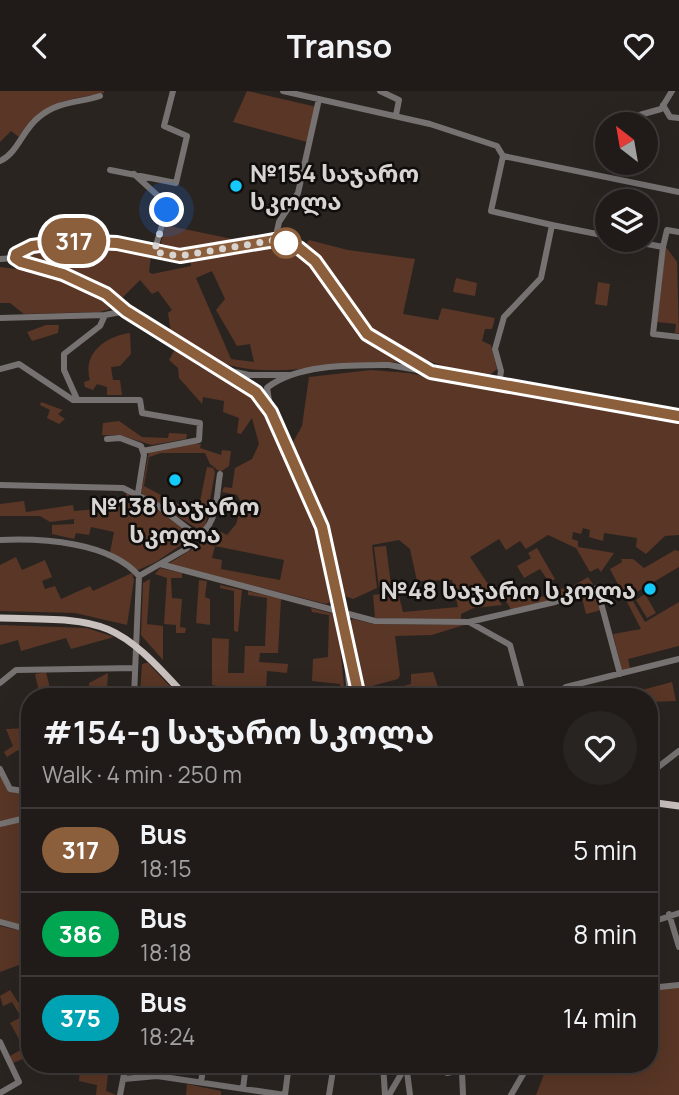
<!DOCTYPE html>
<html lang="en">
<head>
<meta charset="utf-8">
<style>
  body { margin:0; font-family:Manrope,"Noto Sans Georgian",sans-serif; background:#282422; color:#f1f3f6; height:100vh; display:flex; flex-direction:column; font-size:26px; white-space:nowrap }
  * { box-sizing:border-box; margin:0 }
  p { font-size:23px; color:#a2a1a2 }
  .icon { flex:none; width:38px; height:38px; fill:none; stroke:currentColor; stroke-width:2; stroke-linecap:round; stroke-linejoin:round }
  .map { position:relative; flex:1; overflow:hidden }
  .details { position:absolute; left:21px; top:597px; width:637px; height:385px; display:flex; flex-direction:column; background:#201b19; border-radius:28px; box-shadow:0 7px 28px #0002,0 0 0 2px #3d3938 }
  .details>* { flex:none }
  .badge { padding:0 14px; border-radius:23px; font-size:24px; line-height:46px }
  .needle { width:46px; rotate:329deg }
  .tools { position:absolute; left:595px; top:21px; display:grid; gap:14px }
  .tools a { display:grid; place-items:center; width:63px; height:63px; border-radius:50%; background:#201b19; box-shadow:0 7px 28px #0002,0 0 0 2px #3d3938; font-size:35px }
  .you { position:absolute; width:35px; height:35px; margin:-18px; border:5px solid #fff; border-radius:50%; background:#1a73e8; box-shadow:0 0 0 10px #1a73e833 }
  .map>.badge { position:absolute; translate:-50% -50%; box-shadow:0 0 0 4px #fff }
  .round { display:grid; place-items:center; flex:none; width:74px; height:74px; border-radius:37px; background:#282422 }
  .overview { display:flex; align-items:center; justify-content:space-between; height:119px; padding:0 21px }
  h1 { font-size:33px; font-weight:700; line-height:52px }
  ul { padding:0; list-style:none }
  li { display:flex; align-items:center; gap:21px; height:84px; padding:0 21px; border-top:2px solid #3d3938 }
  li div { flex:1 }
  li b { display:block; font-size:26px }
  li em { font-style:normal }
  li .badge { min-width:77px; font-weight:700; text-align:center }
  header { display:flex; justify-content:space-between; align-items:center; height:91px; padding:0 21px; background:#201b19; font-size:32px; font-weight:700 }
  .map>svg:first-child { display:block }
</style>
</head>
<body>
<header><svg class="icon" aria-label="back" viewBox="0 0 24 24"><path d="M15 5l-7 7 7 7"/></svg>Transo<svg class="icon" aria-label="heart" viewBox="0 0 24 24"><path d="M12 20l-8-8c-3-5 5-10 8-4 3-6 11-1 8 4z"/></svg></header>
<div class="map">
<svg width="679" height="1004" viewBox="0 0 679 1004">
  <rect width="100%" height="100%" fill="#2a2421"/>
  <path fill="#593626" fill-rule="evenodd" d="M 0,0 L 104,0 L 104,2 C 64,9 43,11 19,46 L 11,40 L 0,51 Z
    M 247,0 L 317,16 L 307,51 L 233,31 Z
    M 165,134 L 232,148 L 232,152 L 178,161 L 160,157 Z
    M 309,149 L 348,159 L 415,168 L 403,223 L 438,229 L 442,217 L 495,227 L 492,238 L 485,238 L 482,250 L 491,254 L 497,278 L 487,286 C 443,276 385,261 357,223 C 338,200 328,174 306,153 Z
    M 276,153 C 328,168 329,214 364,247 C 378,260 397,264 413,273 C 348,263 278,294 216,270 C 199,263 185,251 171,241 L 168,222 L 172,219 L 158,200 L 152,203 L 140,189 L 121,208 L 71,180 L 22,164 C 43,141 124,158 151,165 L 149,181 L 152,183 L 191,175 L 191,168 ZM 212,180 L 225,208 L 216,219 L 237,255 L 250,253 L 254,271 L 231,268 L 196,187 Z
    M 666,156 L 677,171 L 679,242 L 675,242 L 676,233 L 657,231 Z
    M 0,176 L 33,180 L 66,190 L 105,209 L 110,218 L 100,221 L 24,223 L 10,212 L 0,212 Z
    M 456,187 L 477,192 L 475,205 L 453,201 Z
    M 598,191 L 610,193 L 607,215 L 595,213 Z
    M 46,234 L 59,234 L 58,242 L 32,250 L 27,241 Z
    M 130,242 L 131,263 L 120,275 L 111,276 L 113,289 L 120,289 L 122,304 L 107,304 L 107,296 L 97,293 L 93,299 L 85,296 L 84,291 L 90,289 C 82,262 106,245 130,242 Z
    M 175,258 L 200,276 L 224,287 L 256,308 L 311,422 L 333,507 L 331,511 L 326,513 L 168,473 L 207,449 L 213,437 L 227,444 L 236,433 L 242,413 L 237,404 L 222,401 L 224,396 L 232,397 L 235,377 L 252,368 L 259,353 L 252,327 L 241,343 L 237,342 L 239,327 L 223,321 L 224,310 L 203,306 L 202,313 L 179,287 L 178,277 L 169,269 ZM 215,455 L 284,469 L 280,489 L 221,478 L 222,469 L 212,467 Z
    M 371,279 L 409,282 L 490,299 L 679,330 L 679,444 L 665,445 L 646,463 L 636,456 L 637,447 L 604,442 L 603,450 L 589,446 L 590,439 L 583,437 L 581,443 L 573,441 L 572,448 L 578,450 L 578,456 L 614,462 L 601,481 L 598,477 L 590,481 L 576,457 L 548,444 L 526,458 L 520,450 L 506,459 L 499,448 L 470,466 L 502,514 L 474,517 L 461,523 L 461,528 L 375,527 L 373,504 L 398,501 L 403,521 L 458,516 L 452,489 L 417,490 L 410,458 L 399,449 L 372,454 L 377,497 L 353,508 L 345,505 L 332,451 L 292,353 L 302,335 L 309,286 Z
    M 41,311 L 63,319 L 58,323 L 65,328 L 59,333 L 47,327 L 50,319 L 40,314 Z
    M 119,330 L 142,346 L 168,347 L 169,342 L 187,343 L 186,348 L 152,354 L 119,344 L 102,344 L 103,332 Z
    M 182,353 L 201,353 L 200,357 L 221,364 L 222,359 L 231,360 L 229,375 L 220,381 L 210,373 L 205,362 L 161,362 L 149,366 L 144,395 L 193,421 L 198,420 L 207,376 L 213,377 L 215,381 L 206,432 L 201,440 L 141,402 L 149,361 Z
    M 126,400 L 143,407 L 188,440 L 188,449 L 156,471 L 138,479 L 110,461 L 114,441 L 91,436 L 89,444 L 76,442 L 74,448 L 52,443 L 52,434 L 74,433 L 74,428 L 50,431 L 40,425 L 0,425 L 0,413 L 24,410 L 26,421 L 73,414 L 74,420 L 120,416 L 126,412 Z
    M 386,455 L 391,494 L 379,496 L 374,456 Z
    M 537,457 L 555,488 L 549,491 L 540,478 L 524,487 L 517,475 L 531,467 L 528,462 Z
    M 675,459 L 679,460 L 679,476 L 630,505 L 645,531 L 679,511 L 679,555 L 628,568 L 630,577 L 622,580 L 613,543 L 641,538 L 610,478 L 622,471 L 621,468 L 633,468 L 644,477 Z
    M 16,466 L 22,479 L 45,469 L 52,486 L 42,490 L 45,498 L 55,495 L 61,508 L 90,495 L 93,500 L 132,482 L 134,489 L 127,534 L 75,522 L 0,520 L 0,474 Z
    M 160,477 L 182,482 L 182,487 L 171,487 L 172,507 L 182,508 L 180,536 L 186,537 L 185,542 L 176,542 L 176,534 L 164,533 L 167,487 L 155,483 Z
    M 588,486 L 593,493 L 589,499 L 512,520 L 504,507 L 523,496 L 530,508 L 551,504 L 552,500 L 573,495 Z
    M 150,488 L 147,533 L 163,535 L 163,569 L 141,544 L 143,492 Z
    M 199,489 L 207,490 L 205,506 L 210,508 L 210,534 L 196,532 Z
    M 220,494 L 242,499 L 238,541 L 234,540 L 234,500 L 220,497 Z
    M 248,500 L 281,508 L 278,562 L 260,562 L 259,571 L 288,573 L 287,582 L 267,580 L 266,598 L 253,598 L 253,605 L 243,601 L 216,605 L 221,604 L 221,596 L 212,594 L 212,547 L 229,548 L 228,582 L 244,582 L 245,555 L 265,555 L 267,507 L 248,504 Z
    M 596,500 L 602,519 L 586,523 L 582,507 Z
    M 645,503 L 656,522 L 647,527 L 636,509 Z
    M 311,517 L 337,524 L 345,605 L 340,605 L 340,593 L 312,590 L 313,568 L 328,566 L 329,524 L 312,521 Z
    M 353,528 L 373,533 L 464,534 L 432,544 L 395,545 L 400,584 L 398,588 L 368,596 L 364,596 L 360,590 L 349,531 Z
    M 0,534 L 87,537 L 114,546 L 71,558 L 66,547 L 21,560 L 18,549 L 0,554 Z
    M 146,572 L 148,572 L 179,605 L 140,605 L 142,573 Z
    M 46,581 L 51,602 L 40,605 L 35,583 Z
    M 433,581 L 441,605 L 361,606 L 411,593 L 411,583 Z
    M 108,582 L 107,598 L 89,597 L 89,592 Z
    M 672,591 L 676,610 L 649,611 L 649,606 L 619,605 Z
    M 30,637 L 29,664 L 22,665 L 18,659 L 7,666 L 4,661 L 13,655 L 6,638 Z
    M 0,682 L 11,700 L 30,702 L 30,724 L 0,730 Z
    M 30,728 L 28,834 L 30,836 L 0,828 L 0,736 Z
    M 0,835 L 30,842 L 30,868 L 21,868 L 19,874 L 0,881 Z
    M 679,896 L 679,1004 L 536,1004 L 548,973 L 649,973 L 649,898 Z
    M 10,899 L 20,914 L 30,911 L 30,965 L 13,972 L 10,965 L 24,957 L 10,932 L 21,926 L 12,911 L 3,915 L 0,905 Z
    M 101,973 L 120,973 L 120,984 L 108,983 L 106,1000 L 116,1004 L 96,1004 L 97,994 L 79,990 L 80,976 L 100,977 Z
    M 187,993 L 221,1000 L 221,1004 L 186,1004 Z"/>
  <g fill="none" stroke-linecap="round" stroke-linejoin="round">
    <path stroke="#767271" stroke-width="6" d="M 283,0 L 430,33 L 497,55 L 503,65
      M 380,0 L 399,9 L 396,24
      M 663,14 L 670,26 L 679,27
      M 611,32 L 661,18 L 672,0
      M 503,65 L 679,101
      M 0,70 C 18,62 23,38 39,26 C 58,10 78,12 100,5
      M 110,79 L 176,92 L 187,45 L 164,35 L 173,0
      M 134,83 L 168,114 L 154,161
      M 552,134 L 607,145
      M 275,149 L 279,131 L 298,102 L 319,8
      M 626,149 L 663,156 L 667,139 L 679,141
      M 663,156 L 653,243 L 679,246
      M 15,167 L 26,157 L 52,151 L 117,152 L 180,165 L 275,149 C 330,163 329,208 365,241 C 383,258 410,266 431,280
      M 0,168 L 15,167 L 89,194 L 191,262 L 256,301 L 271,322 L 322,436 L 359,606
      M 0,227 L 105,224 L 126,220
      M 0,278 L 19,273 L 73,309 L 140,309 L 142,322 L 200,332 L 199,349 L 143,360
      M 226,279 L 249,284 L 288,284
      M 499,293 L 501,280 L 495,258 L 504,226 L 541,187 L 552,134 L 491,120 L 503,65
      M 268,296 C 298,273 352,274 389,274 L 679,325
      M 267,297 L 270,316
      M 77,308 L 64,279 L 64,263 L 100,235 L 105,224
      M 107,348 L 120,347 L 141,355 L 144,364 L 138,402
      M 0,394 L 123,397 L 157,414 L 192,441 L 193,452 L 186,458 L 139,485 L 134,606
      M 194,446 C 218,438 216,406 220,383
      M 0,449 C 42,447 110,451 139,485
      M 160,473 L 375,530 L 469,531 L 510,554 L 524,606
      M 469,531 L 555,511 L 597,497 L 620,583
      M 347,570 L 350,606
      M 0,592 L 16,579 L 135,577
      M 553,606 L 566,596 L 679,568
      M 0,678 L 10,698 L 30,701
      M 649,683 L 679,660
      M 0,733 L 30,726
      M 669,823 L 679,856
      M 0,831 L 30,839
      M 649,832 L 679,822
      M 649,897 L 679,894
      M 0,951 L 19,991 L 0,1002
      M 383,973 L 385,1004
      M 406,973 L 410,1004
      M 443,973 L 447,982 L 492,973
      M 462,981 L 463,1004
      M 157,985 L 159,973
      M 124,988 L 157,985 L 285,1004
      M 201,991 L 204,973
      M 243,998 L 246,973
      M 120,1004 L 126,973
      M 285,1004 L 289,973
      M 329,1004 L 334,973
      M 389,1004 L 404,978
      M 511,1004 L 529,973"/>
    <path stroke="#c8c1be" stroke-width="7" d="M 0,527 C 105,529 114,526 186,606
      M 649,711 L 679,715"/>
  </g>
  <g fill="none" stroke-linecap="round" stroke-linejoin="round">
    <defs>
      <path id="line" d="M 359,606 L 322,436 L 271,321 L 256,301 L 126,220 L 106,203 L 63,183 L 21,171 L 15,167 L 16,163 L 32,155 L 70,150 L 117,152 L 180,165 L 275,149 L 299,157 L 315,170 L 367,243 L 431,281 L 679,325"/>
    </defs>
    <use href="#line" stroke="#fff" stroke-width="16"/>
    <use href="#line" stroke="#8b5e3c" stroke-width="10"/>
    <path stroke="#d8d4d2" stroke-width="7" stroke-dasharray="0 12.6" d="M 167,119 L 154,161 L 180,165 L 275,149 L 286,152"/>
  </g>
  <g fill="#15cafb" stroke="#100e0c" stroke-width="2.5">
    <circle cx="236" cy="95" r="7"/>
    <circle cx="175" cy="389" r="7"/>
    <circle cx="650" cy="498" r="7"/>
  </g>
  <circle fill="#fff" stroke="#8b5e3c" stroke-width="3.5" cx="286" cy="152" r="14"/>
  <g text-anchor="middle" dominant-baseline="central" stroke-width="5" stroke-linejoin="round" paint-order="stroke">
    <g font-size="24" font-weight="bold" fill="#d8d4d2" stroke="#100e0c" text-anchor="start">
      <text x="250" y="81">№154 საჯარო<tspan x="250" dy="28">სკოლა</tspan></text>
      <text x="175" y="414" text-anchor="middle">№138 საჯარო<tspan x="175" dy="28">სკოლა</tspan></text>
      <text x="636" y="498" text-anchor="end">№48 საჯარო სკოლა</text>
    </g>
  </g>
</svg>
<div class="tools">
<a><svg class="needle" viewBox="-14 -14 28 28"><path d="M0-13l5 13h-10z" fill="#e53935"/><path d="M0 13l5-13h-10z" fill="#a2a1a2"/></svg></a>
<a><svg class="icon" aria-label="layers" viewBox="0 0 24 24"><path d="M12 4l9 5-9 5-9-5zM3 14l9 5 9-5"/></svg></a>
</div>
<div class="you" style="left:167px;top:119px"></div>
<b class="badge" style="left:74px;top:150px;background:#8b5e3c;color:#fff">317</b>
<section class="details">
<div class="overview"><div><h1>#154-ე საჯარო სკოლა</h1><p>Walk · 4 min · 250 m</p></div><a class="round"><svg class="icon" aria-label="heart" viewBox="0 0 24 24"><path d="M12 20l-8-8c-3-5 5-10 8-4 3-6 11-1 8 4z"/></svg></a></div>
<ul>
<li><span class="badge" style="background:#8b5e3c;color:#fff">317</span><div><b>Bus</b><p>18:15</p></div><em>5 min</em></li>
<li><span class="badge" style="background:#00a651;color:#fff">386</span><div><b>Bus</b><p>18:18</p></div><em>8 min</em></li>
<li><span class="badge" style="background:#00a3b4;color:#fff">375</span><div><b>Bus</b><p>18:24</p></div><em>14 min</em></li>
</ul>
</section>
</div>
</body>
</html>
